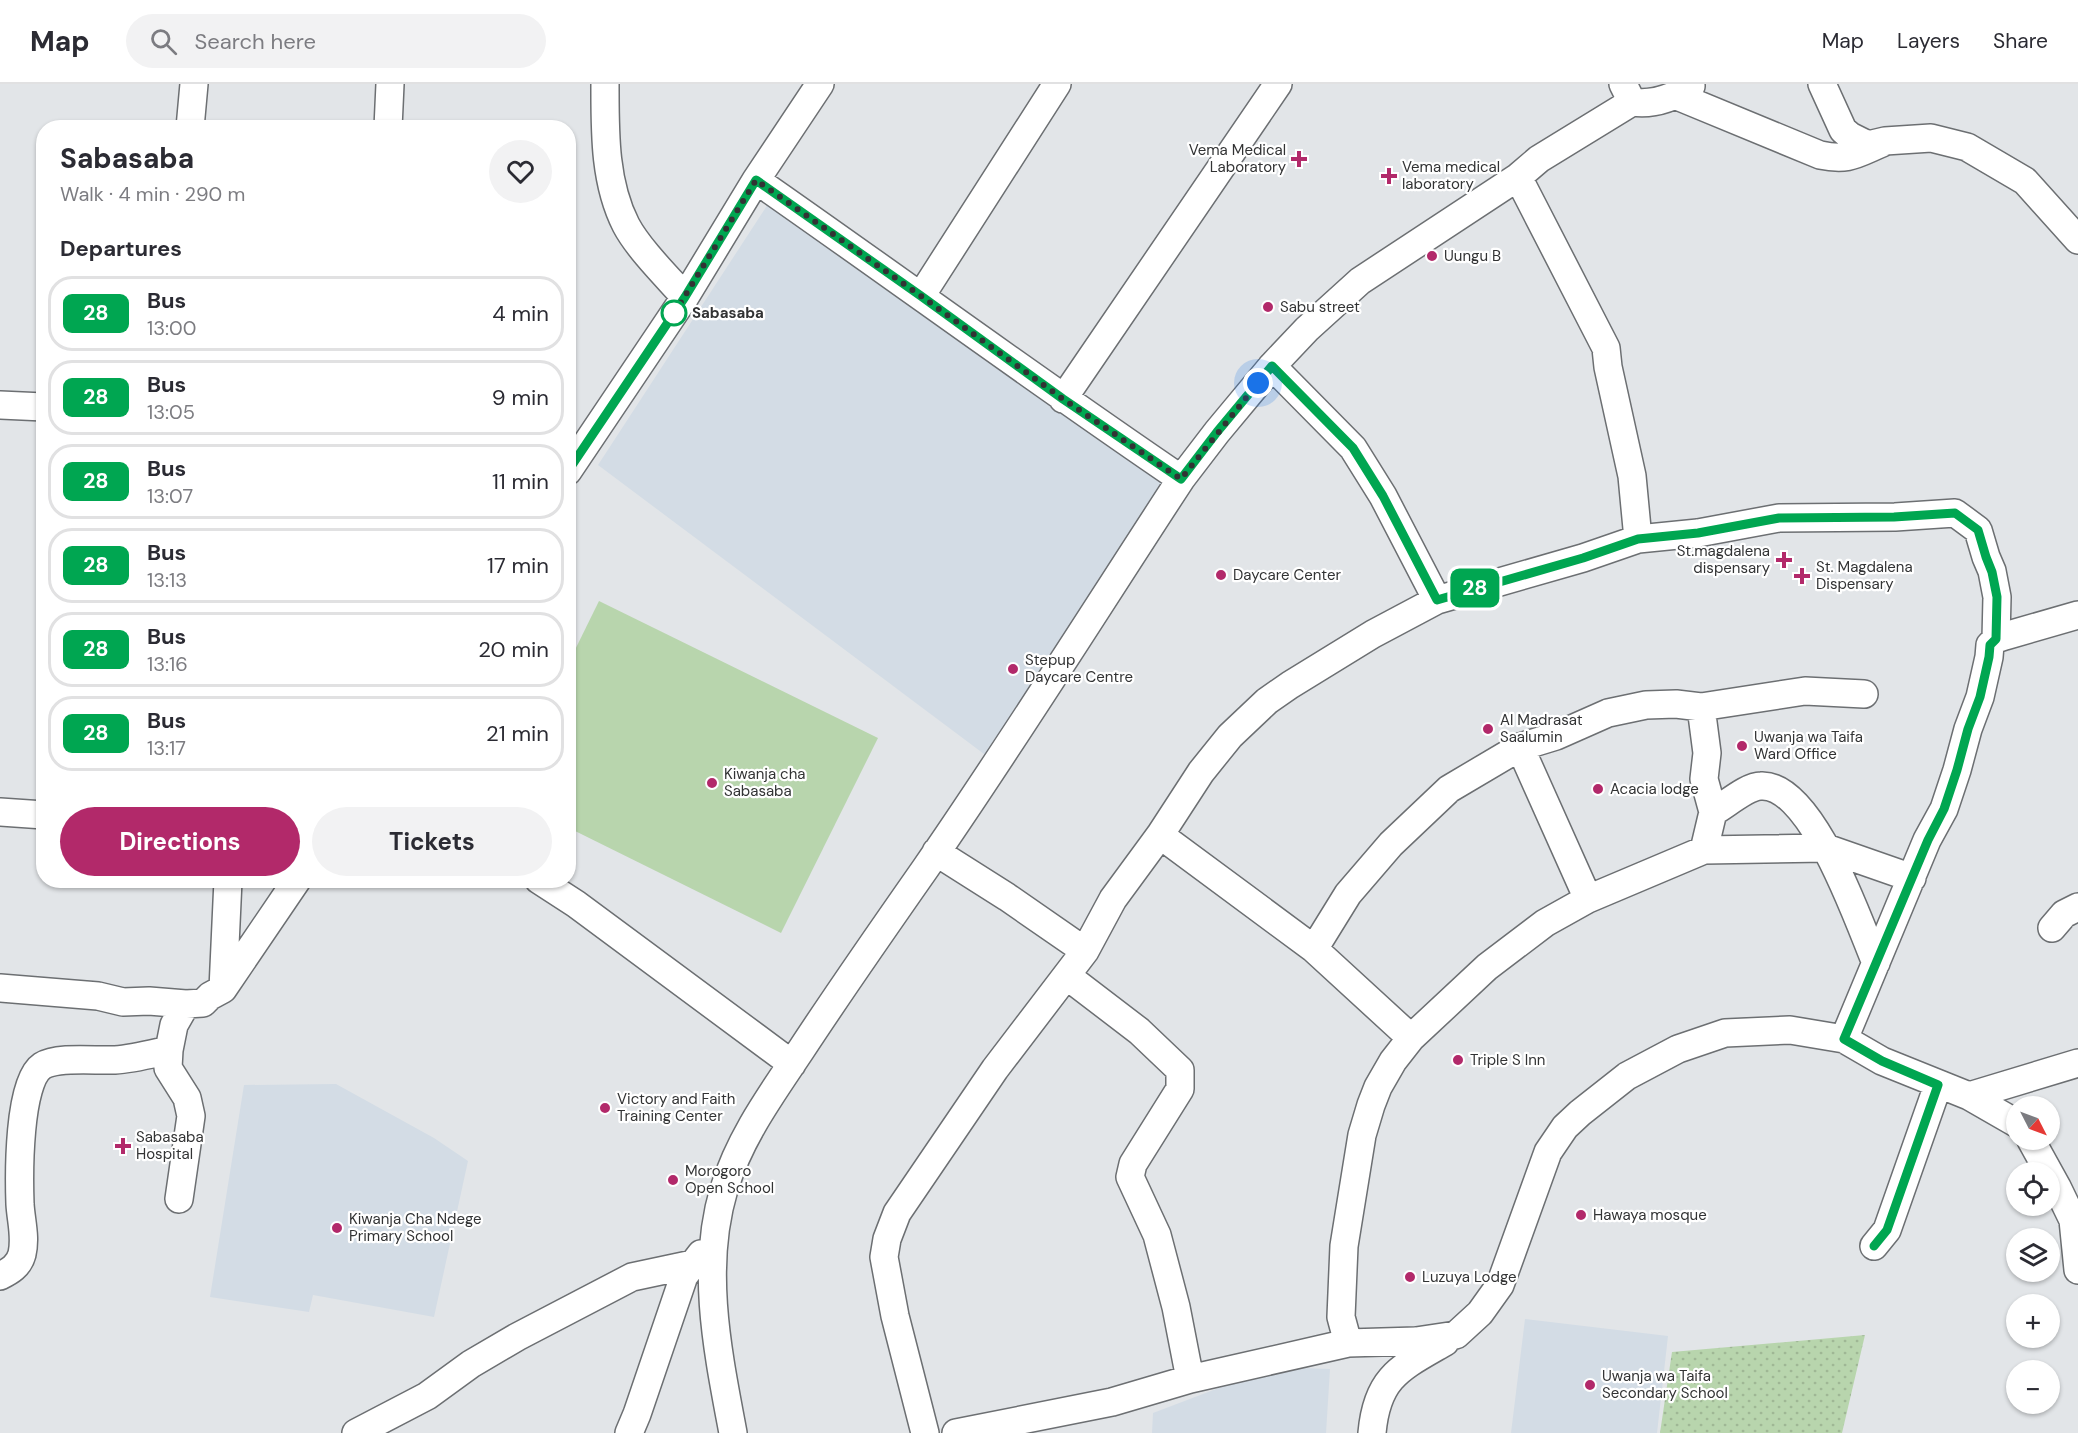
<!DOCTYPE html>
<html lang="en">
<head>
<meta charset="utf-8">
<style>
  body { margin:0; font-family:"DM Sans",sans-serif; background:#f2f2f3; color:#2b2b33; height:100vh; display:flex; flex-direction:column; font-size:22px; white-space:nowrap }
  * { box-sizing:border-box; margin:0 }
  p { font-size:20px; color:#7c7c81 }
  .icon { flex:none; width:33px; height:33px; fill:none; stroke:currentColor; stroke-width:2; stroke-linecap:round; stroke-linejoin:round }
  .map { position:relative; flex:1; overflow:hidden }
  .details { position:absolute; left:36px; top:36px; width:540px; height:768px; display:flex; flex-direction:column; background:#fff; border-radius:24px; box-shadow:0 2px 4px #0004 }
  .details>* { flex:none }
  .badge { padding:0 12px; border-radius:9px; font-size:21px; line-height:39px }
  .needle { width:39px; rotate:132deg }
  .fabs { position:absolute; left:2006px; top:1012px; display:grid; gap:12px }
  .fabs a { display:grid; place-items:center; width:54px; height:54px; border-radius:50%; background:#fff; box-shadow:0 2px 4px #0004; font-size:30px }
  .you { position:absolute; width:30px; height:30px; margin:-15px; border:4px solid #fff; border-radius:50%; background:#1a73e8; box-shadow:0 0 0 9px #1a73e833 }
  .map>.badge { position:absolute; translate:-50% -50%; box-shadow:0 0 0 3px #fff }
  h2 { padding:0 24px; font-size:22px; line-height:54px }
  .round { display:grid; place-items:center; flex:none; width:63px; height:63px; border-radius:32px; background:#f2f2f3 }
  .summary { display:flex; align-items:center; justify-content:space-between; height:102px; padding:0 24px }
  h1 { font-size:28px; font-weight:700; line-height:45px }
  .action { display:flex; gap:12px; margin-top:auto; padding:12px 24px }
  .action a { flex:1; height:69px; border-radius:36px; background:#b2296a; color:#fff; font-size:24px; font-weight:700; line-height:69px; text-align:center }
  .action a+a { background:#f2f2f3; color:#2b2b33 }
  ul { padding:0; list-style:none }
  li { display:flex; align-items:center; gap:18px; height:75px; margin:0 12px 9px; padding:0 12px; border:3px solid #e1e1e2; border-radius:24px }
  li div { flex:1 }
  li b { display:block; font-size:22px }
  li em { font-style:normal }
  li .badge { min-width:66px; font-weight:700; text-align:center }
  header { display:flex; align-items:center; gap:36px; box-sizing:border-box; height:84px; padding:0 30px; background:#fff; border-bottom:2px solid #e1e1e2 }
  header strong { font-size:28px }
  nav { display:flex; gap:33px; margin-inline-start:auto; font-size:21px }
  .search { width:420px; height:54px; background:#f2f2f3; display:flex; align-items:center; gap:15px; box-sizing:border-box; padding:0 21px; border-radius:33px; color:#7c7c81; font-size:22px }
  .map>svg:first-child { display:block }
</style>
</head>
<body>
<header>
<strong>Map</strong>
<div class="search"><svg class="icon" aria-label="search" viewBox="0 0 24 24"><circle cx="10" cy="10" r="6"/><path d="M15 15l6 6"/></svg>Search here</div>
<nav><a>Map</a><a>Layers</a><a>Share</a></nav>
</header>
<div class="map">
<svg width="2078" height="1349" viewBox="0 0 2078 1349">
  <defs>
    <pattern id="green-dots" width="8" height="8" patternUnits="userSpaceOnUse" patternTransform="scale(1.5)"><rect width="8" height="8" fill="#b8d5ad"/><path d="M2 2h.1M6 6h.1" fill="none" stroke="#9fb795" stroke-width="1.8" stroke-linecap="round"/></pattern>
  </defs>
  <rect width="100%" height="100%" fill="#e2e5e8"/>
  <path fill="#d3dce5" d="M 770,117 L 1170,398 L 988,673 L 598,381 Z
    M 336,1000 L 434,1054 L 468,1077 L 434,1233 L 313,1211 L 309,1228 L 210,1213 L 244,1001 Z
    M 1525,1235 L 1668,1252 L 1657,1349 L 1511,1349 Z
    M 1274,1283 L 1330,1285 L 1326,1349 L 1152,1349 L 1153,1329 Z"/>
  <path fill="url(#green-dots)" d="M 1865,1251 L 1842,1349 L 1660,1349 L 1672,1268 Z"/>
  <path fill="#b8d5ad" d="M 599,517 L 878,654 L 781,849 L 569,744 L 569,578 Z"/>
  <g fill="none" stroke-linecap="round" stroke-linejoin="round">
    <defs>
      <path id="minor" d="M 605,0 C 605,47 604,98 626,141 C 638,164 667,193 685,213
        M 1623,0 L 1632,18 C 1653,21 1673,14 1691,2
        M 1822,0 L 1843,46 L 1850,52 L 1868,61 L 1885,57 L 1931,54 L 1967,63 L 2025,97 L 2078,156
        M 1677,12 L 1820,71 C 1849,77 1856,70 1882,59
        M 190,44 L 194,0
        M 388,44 L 390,0
        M 1518,93 L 1606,264 L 1608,283 L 1632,392 L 1638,455
        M 756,96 C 898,195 1038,298 1181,395
        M 921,212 L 1057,0
        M 1272,282 L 1353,364 L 1383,412 L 1437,516
        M 1063,315 L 1278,0
        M 0,321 L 44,323
        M 568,387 L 685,213 L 756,96 L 820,0
        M 1701,623 L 1805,607 L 1864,610
        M 1520,663 L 1588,815
        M 0,728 L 44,731
        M 1713,728 C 1726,721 1747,702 1761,702 C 1812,699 1859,839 1876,879
        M 1160,751 L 1314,865 L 1411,954
        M 936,768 L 1007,813 L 1085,867
        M 539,796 L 576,820 L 792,980
        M 2052,844 L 2064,830 L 2078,823
        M 1314,865 L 1348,810 L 1391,760 L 1449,705 L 1520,663 L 1556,652 L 1608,629 L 1646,621 L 1676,620 L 1701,623 L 1707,669 L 1704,695 L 1713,728 L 1704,766
        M 1067,892 L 1139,947 L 1180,986 L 1180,1005 L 1133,1080 L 1130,1093 L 1157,1151 L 1176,1223 L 1190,1295
        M 0,904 L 98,912 L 123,918 L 149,917 L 186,920 L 203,919 L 210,912 L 223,905 L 297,796
        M 223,905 L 228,796
        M 1844,955 L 1927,756 L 1944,725 L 1957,686 L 1968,645 L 1980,613 L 1989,573 L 1990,561 L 1996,555 L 2005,552 L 2078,531
        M 169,966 L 168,984 L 187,1014 L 191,1032 L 179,1115
        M 1969,1012 L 2078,979
        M 2031,1056 L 2057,1103 L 2073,1136 L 2078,1186
        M 1874,1162 L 1887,1146 L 1938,1001
        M 0,1192 C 10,1187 19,1182 22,1170 C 26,1153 21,1137 20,1120 C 19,1092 18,998 42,982 C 58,972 96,977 115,976 C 133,975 151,970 169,966 L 174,941 L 186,920
        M 1348,1259 L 1341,1233 L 1344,1162 L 1362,1051 L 1371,1021 L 1378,1003 L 1393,977 L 1411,954 L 1487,883 L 1545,839 L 1588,815 L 1704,766 L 1826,764 L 1912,794
        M 356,1349 L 427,1312 L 471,1280 L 517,1253 L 632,1193 L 693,1180
        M 629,1349 L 637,1330 L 684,1192 L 701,1170
        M 733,1349 C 718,1269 700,1185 724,1105 C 740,1053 771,1011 801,966 C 841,905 883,845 925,785 C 1013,658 1096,525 1181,395 L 1217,348 L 1272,282 L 1307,245 L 1360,197 L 1518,93 L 1539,75 L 1632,18
        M 925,1349 L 895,1232 L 884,1173 L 887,1155 L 897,1129 L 995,985 L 1085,867 L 1113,815 L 1160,751 L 1201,688 L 1230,652 L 1267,617 L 1290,601 L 1373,550 L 1437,516 L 1583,474 L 1638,455 L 1698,449 L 1779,434 L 1895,433 L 1955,429 L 1978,446 L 1986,473 L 1992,487 L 1997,513 L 1996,555
        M 956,1349 L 1112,1318 L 1190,1295 L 1348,1259 L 1416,1257 L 1456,1251 L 1480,1229 L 1500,1201 L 1548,1068 L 1565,1043 L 1580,1029 L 1627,992 L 1678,965 L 1725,949 L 1790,946 L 1844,955 L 1882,977 L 1969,1012 L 2016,1039
        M 1372,1349 C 1377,1293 1400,1284 1445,1258"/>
    </defs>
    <use href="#minor" stroke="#6c6f72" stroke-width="30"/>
    <use href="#minor" stroke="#fff" stroke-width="27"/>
  </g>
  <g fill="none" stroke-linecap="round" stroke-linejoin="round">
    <defs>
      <path id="line" d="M 568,387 L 685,213 L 756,96 L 921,212 L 1063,315 L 1181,395 L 1217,348 L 1272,282 L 1353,364 L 1383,412 L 1437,516 L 1583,474 L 1638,455 L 1698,449 L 1779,434 L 1894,433 L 1955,429 L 1978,446 L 1986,473 L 1992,488 L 1997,513 L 1996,555 L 1990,561 L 1989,573 L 1980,613 L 1968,645 L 1957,686 L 1944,725 L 1928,756 L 1844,955 L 1882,977 L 1938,1001 L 1887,1146 L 1874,1162"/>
    </defs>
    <use href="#line" stroke="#fff" stroke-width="14"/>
    <use href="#line" stroke="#00a651" stroke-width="9"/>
    <path stroke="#323334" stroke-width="6" stroke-dasharray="0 10.8" d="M 674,229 L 672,233 L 756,96 L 921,212 L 1063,315 L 1181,395 L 1258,299"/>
  </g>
  <g fill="#b2296a" stroke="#fff" stroke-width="2">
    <path d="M1296 66h6v6h6v6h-6v6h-6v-6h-6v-6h6z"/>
    <path d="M1386 83h6v6h6v6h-6v6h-6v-6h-6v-6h6z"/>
    <circle cx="1432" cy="172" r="6"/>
    <circle cx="1268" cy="223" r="6"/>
    <path d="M1781 467h6v6h6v6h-6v6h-6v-6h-6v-6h6z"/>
    <circle cx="1221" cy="491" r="6"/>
    <path d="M1799 483h6v6h6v6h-6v6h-6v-6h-6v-6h6z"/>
    <circle cx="1013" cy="585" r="6"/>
    <circle cx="1488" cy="645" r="6"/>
    <circle cx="1742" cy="662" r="6"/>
    <circle cx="712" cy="699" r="6"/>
    <circle cx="1598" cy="705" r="6"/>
    <circle cx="1458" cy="976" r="6"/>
    <circle cx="605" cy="1024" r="6"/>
    <path d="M120 1053h6v6h6v6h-6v6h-6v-6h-6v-6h6z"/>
    <circle cx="673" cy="1096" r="6"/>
    <circle cx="1581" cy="1131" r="6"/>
    <circle cx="337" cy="1144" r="6"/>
    <circle cx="1410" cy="1193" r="6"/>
    <circle cx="1590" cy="1301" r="6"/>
  </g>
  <circle fill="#fff" stroke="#00a651" stroke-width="3" cx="674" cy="229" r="12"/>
  <g text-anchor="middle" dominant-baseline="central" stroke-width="4.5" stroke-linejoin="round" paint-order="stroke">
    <g font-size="15" fill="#323334" stroke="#fff" text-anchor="start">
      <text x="1286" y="66" text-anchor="end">Vema Medical<tspan x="1286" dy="17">Laboratory</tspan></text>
      <text x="1402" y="83">Vema medical<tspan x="1402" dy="17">laboratory</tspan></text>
      <text x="1444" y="172">Uungu B</text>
      <text x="1280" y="223">Sabu street</text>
      <text x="1770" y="467" text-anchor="end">St.magdalena<tspan x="1770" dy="17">dispensary</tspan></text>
      <text x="1816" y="483">St. Magdalena<tspan x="1816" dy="17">Dispensary</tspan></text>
      <text x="1233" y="491">Daycare Center</text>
      <text x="1025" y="576">Stepup<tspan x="1025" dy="17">Daycare Centre</tspan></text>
      <text x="1500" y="636">Al Madrasat<tspan x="1500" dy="17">Saalumin</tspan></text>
      <text x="1754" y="653">Uwanja wa Taifa<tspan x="1754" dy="17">Ward Office</tspan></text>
      <text x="724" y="690">Kiwanja cha<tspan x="724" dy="17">Sabasaba</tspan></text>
      <text x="1610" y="705">Acacia lodge</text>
      <text x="1470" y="976">Triple S Inn</text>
      <text x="617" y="1015">Victory and Faith<tspan x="617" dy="17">Training Center</tspan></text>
      <text x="136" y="1053">Sabasaba<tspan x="136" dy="17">Hospital</tspan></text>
      <text x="685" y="1087">Morogoro<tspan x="685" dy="17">Open School</tspan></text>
      <text x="1593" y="1131">Hawaya mosque</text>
      <text x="349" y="1135">Kiwanja Cha Ndege<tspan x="349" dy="17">Primary School</tspan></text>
      <text x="1422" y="1193">Luzuya Lodge</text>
      <text x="1602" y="1292">Uwanja wa Taifa<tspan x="1602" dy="17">Secondary School</tspan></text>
    </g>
    <g font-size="15" font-weight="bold" fill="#323334" stroke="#fff" text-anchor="start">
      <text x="692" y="229">Sabasaba</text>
    </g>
  </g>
</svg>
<div class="fabs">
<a><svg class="needle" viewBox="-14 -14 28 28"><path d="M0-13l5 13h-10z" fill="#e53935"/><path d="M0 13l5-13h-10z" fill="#7c7c81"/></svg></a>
<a><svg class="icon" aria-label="locate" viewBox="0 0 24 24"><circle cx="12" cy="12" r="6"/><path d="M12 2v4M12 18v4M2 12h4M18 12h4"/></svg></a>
<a><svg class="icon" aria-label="layers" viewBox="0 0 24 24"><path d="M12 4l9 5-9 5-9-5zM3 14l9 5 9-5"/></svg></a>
<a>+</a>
<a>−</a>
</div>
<div class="you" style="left:1258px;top:299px"></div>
<b class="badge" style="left:1475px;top:504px;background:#00a651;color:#fff">28</b>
<section class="details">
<div class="summary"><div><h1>Sabasaba</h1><p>Walk · 4 min · 290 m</p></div><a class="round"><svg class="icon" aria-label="heart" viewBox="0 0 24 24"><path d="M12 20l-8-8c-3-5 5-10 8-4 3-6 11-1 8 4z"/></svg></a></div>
<h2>Departures</h2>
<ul>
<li><span class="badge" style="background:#00a651;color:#fff">28</span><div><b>Bus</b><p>13:00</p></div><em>4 min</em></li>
<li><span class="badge" style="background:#00a651;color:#fff">28</span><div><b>Bus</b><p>13:05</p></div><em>9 min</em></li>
<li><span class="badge" style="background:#00a651;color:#fff">28</span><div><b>Bus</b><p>13:07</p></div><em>11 min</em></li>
<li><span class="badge" style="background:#00a651;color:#fff">28</span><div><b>Bus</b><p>13:13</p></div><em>17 min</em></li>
<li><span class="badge" style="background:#00a651;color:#fff">28</span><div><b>Bus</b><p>13:16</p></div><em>20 min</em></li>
<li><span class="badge" style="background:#00a651;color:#fff">28</span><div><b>Bus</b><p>13:17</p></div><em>21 min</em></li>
</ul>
<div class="action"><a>Directions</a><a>Tickets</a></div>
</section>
</div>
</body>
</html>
